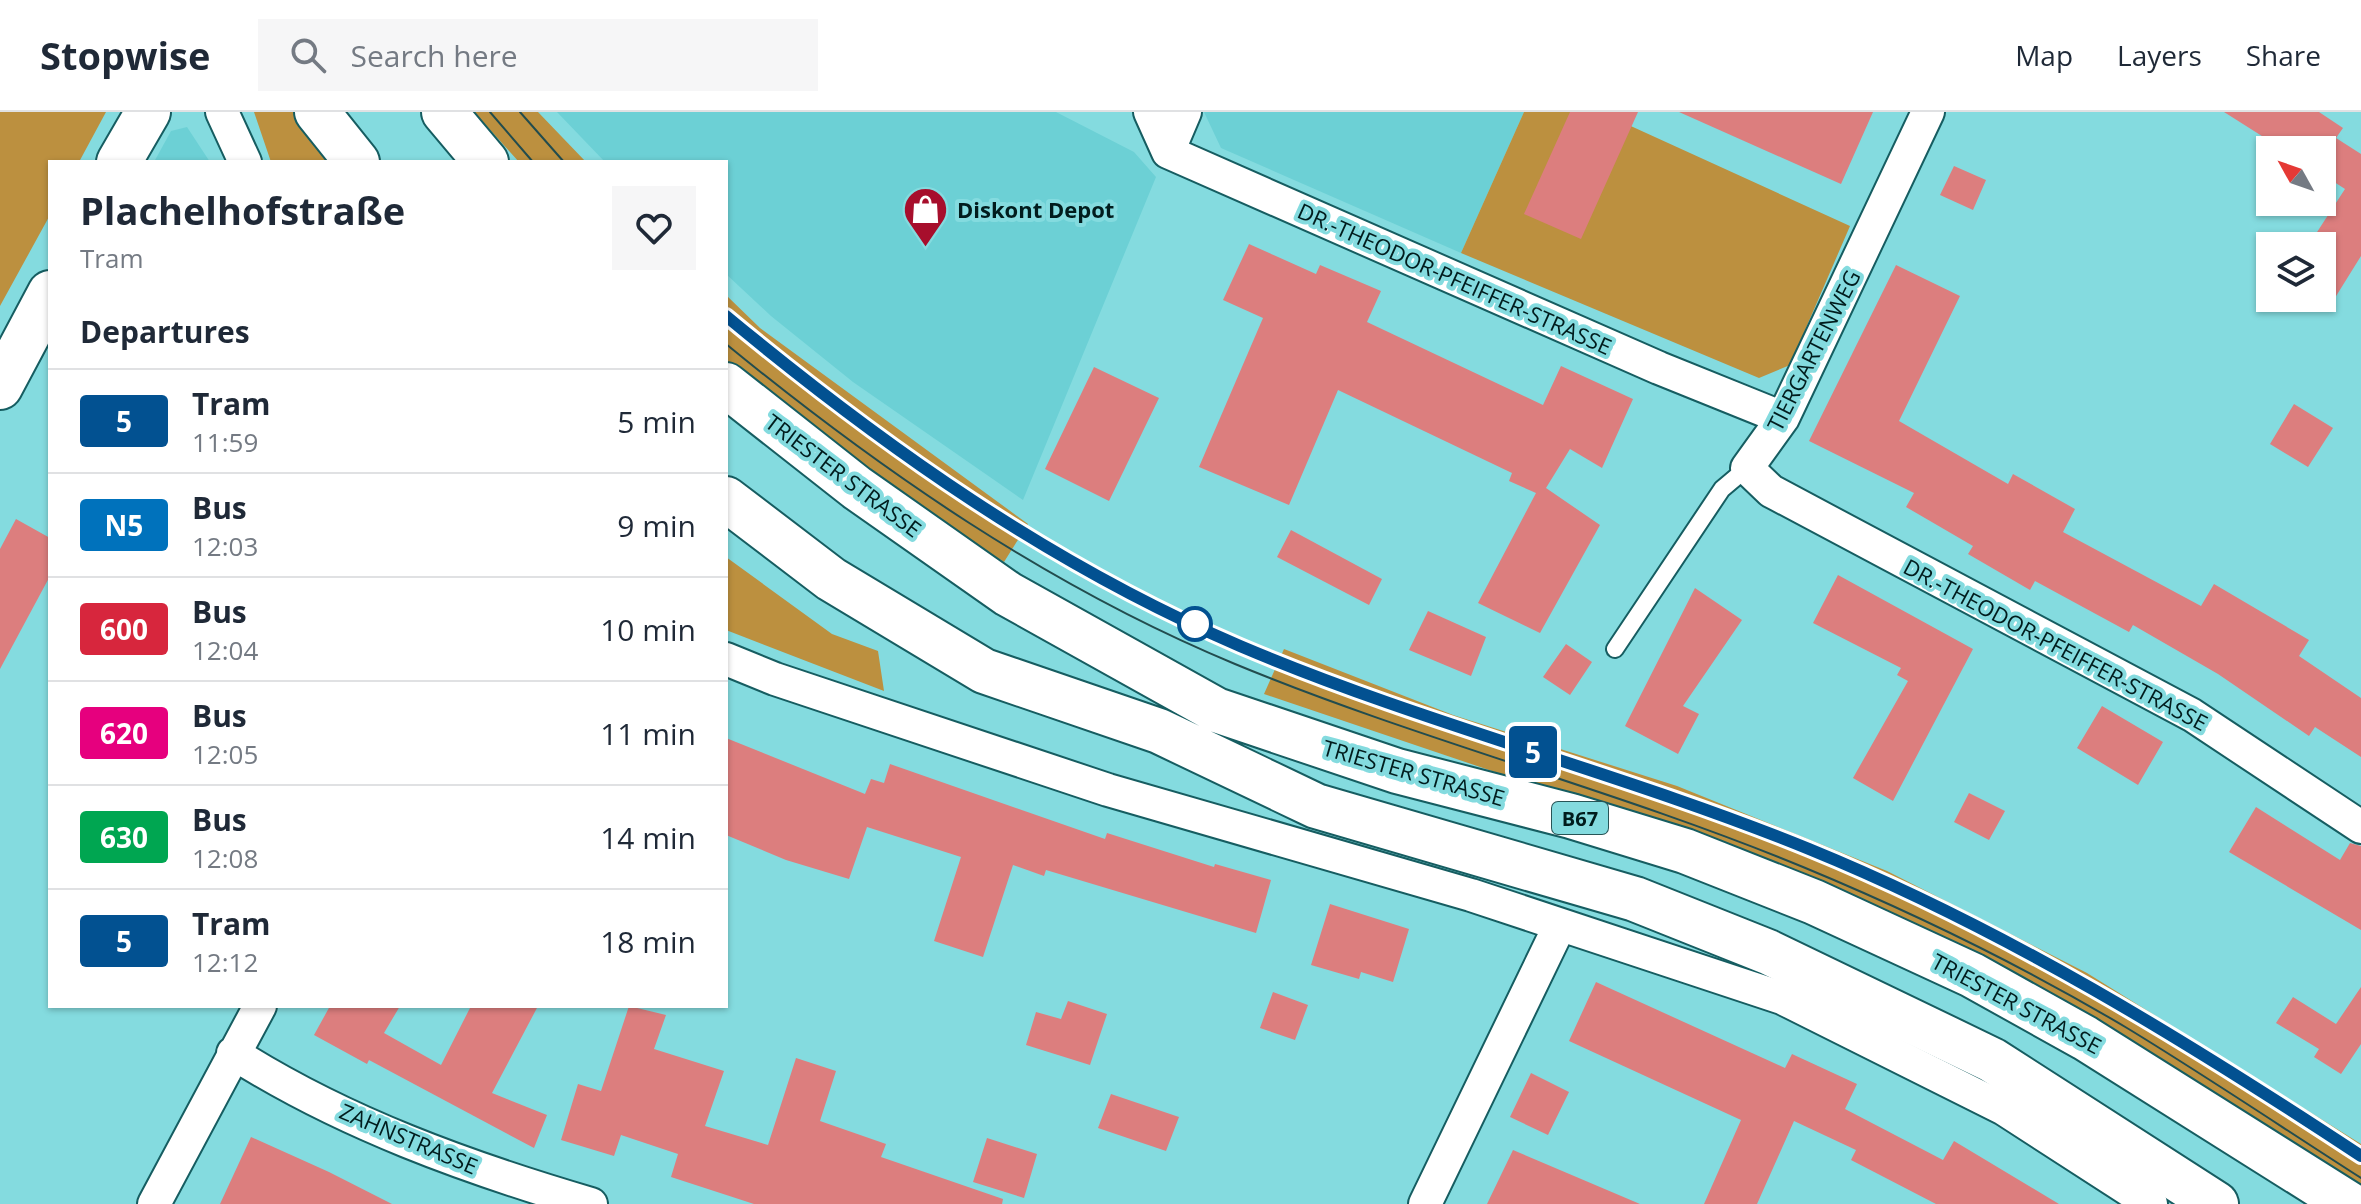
<!DOCTYPE html>
<html lang="en">
<head>
<meta charset="utf-8">
<style>
  body { margin:0; font-family:"Open Sans",sans-serif; background:#f6f6f7; color:#1f2937; height:100vh; display:flex; flex-direction:column; font-size:30px; white-space:nowrap }
  * { box-sizing:border-box; margin:0 }
  p { font-size:26px; color:#747a83 }
  .icon { flex:none; width:44px; height:44px; fill:none; stroke:currentColor; stroke-width:2; stroke-linecap:round; stroke-linejoin:round }
  .map { position:relative; flex:1; overflow:hidden }
  .side { position:absolute; left:48px; top:48px; width:680px; height:848px; display:flex; flex-direction:column; background:#fff; border-radius:0px; box-shadow:0 2px 6px #0004 }
  .side>* { flex:none }
  .badge { padding:0 16px; border-radius:6px; font-size:28px; line-height:52px }
  .needle { width:52px; rotate:310deg }
  .fabs { position:absolute; left:2256px; top:24px; display:grid; gap:16px }
  .fabs a { display:grid; place-items:center; width:80px; height:80px; border-radius:0px; background:#fff; box-shadow:0 2px 6px #0004; font-size:40px }
  .map>.badge { position:absolute; translate:-50% -50%; box-shadow:0 0 0 4px #fff }
  h2 { padding:0 32px; font-size:30px; line-height:72px }
  .round { display:grid; place-items:center; flex:none; width:84px; height:84px; border-radius:0px; background:#f6f6f7 }
  .overview { display:flex; align-items:center; justify-content:space-between; height:136px; padding:0 32px }
  h1 { font-size:38px; font-weight:700; line-height:60px }
  ul { padding:0; list-style:none }
  li { display:flex; align-items:center; gap:24px; height:104px; padding:0 32px; border-top:2px solid #e0e1e3 }
  li div { flex:1 }
  li b { display:block; font-size:30px }
  li em { font-style:normal }
  li .badge { min-width:88px; font-weight:700; text-align:center }
  header { display:flex; align-items:center; gap:48px; box-sizing:border-box; height:112px; padding:0 40px; background:#fff; border-bottom:2px solid #e0e1e3 }
  header strong { font-size:38px }
  nav { display:flex; gap:44px; margin-inline-start:auto; font-size:28px }
  .search { width:560px; height:72px; background:#f6f6f7; display:flex; align-items:center; gap:20px; box-sizing:border-box; padding:0 28px; border-radius:0px; color:#747a83; font-size:30px }
  .map>svg:first-child { display:block }
</style>
</head>
<body>
<header>
<strong>Stopwise</strong>
<div class="search"><svg class="icon" aria-label="search" viewBox="0 0 24 24"><circle cx="10" cy="10" r="6"/><path d="M15 15l6 6"/></svg>Search here</div>
<nav><a>Map</a><a>Layers</a><a>Share</a></nav>
</header>
<div class="map">
<svg width="2361" height="1092" viewBox="0 0 2361 1092">
  <rect width="100%" height="100%" fill="#84dbdf"/>
  <path fill="#6cd0d5" d="M 557,0 L 1056,0 L 1134,40 L 1156,65 L 1023,388 L 853,270 L 771,204 L 726,162 L 726,50 L 605,50 Z
    M 1204,0 L 1524,0 L 1461,141 L 1221,36 Z
    M 187,15 L 210,50 L 154,50 L 171,19 Z"/>
  <path fill="#bc903f" d="M 0,0 L 106,0 L 79,50 L 50,50 L 50,103 L 0,194 Z
    M 254,0 L 305,0 L 347,50 L 271,50 Z
    M 474,0 L 538,0 L 586,50 L 519,50 Z
    M 1524,0 L 1600,0 L 1850,114 L 1790,253 L 1759,266 L 1461,141 Z
    M 726,183 L 760,216 L 1028,412 L 1004,450 L 854,353 L 726,249 Z
    M 726,445 L 832,522 L 878,539 L 884,579 L 726,518 Z
    M 1284,537 L 1453,603 L 1677,674 L 1887,759 L 2087,861 L 2361,1032 L 2361,1083 L 1640,709 L 1264,582 Z"/>
  <path fill="#dc7e7e" d="M 1570,0 L 1638,0 L 1581,127 L 1524,102 Z
    M 1679,0 L 1873,0 L 1841,72 Z
    M 2224,0 L 2319,0 L 2343,16 L 2336,26 L 2361,42 L 2361,144 L 2333,189 L 2322,182 L 2322,134 L 2308,134 L 2345,77 L 2322,62 L 2322,38 L 2284,38 Z
    M 1954,54 L 1986,68 L 1973,98 L 1940,83 Z
    M 1249,132 L 1316,162 L 1320,153 L 1381,179 L 1367,210 L 1543,293 L 1561,254 L 1633,287 L 1602,356 L 1570,337 L 1546,376 L 1600,413 L 1540,521 L 1478,491 L 1536,381 L 1509,369 L 1512,361 L 1338,278 L 1289,393 L 1199,355 L 1263,206 L 1223,188 Z
    M 1896,153 L 1960,184 L 1899,309 L 2008,372 L 2013,362 L 2075,397 L 2063,420 L 2201,494 L 2214,472 L 2309,528 L 2299,544 L 2361,586 L 2361,645 L 2315,615 L 2309,624 L 2218,562 L 2133,513 L 2129,520 L 2035,469 L 2030,478 L 1968,442 L 1973,434 L 1906,395 L 1914,381 L 1809,329 Z
    M 1094,255 L 1159,286 L 1109,389 L 1045,357 Z
    M 2294,292 L 2333,316 L 2308,355 L 2270,332 Z
    M 16,407 L 50,426 L 50,464 L 0,557 L 0,437 Z
    M 1291,418 L 1382,467 L 1369,493 L 1277,445 Z
    M 1838,463 L 1973,537 L 1893,689 L 1853,666 L 1908,569 L 1897,563 L 1901,556 L 1813,511 Z
    M 1695,476 L 1742,508 L 1683,594 L 1699,602 L 1678,642 L 1625,614 Z
    M 1428,499 L 1486,525 L 1471,564 L 1409,538 Z
    M 1566,532 L 1592,550 L 1570,583 L 1543,565 Z
    M 2102,594 L 2163,630 L 2138,673 L 2077,636 Z
    M 726,626 L 865,682 L 871,667 L 884,671 L 890,652 L 1105,727 L 1107,721 L 1214,755 L 1215,752 L 1271,768 L 1256,821 L 1046,758 L 1044,764 L 1013,753 L 983,845 L 934,829 L 961,745 L 867,715 L 849,767 L 786,748 L 726,723 Z
    M 1969,681 L 2005,699 L 1989,728 L 1954,710 Z
    M 2256,695 L 2340,748 L 2350,731 L 2361,734 L 2361,818 L 2229,740 Z
    M 1330,792 L 1409,817 L 1393,870 L 1361,860 L 1359,867 L 1311,853 Z
    M 1596,870 L 1785,956 L 1792,942 L 1857,972 L 1845,997 L 1943,1048 L 1954,1029 L 2059,1092 L 1936,1092 L 1851,1048 L 1856,1038 L 1794,1009 L 1757,1092 L 1704,1092 L 1741,1008 L 1569,929 Z
    M 2361,875 L 2361,932 L 2341,962 L 2314,945 L 2319,937 L 2276,911 L 2293,885 L 2336,912 Z
    M 1273,880 L 1308,893 L 1295,928 L 1260,916 Z
    M 1068,889 L 1107,902 L 1090,953 L 1026,933 L 1036,900 L 1061,907 Z
    M 330,894 L 400,894 L 384,921 L 441,953 L 471,894 L 538,894 L 492,981 L 547,1003 L 534,1036 L 369,948 L 367,952 L 314,923 Z
    M 629,894 L 666,903 L 654,937 L 724,959 L 705,1014 L 768,1033 L 796,946 L 836,959 L 820,1009 L 886,1032 L 881,1045 L 1003,1087 L 1002,1092 L 754,1092 L 671,1065 L 678,1042 L 621,1023 L 614,1044 L 561,1028 L 578,972 L 601,979 Z
    M 1531,961 L 1569,980 L 1548,1023 L 1510,1005 Z
    M 1111,982 L 1179,1005 L 1166,1039 L 1098,1016 Z
    M 251,1025 L 329,1060 L 392,1092 L 220,1092 Z
    M 987,1026 L 1037,1042 L 1024,1086 L 973,1070 Z
    M 1513,1038 L 1640,1092 L 1487,1092 Z"/>
  <g fill="none" stroke-linecap="round" stroke-linejoin="round">
    <defs>
      <path id="lane" d="M 1615,537 L 1722,377 L 1747,356"/>
      <path id="street" d="M 222,0 L 245,50
        M 1150,0 L 1168,40 L 1659,256 L 1783,306
        M 1928,0 L 1783,306 L 1747,356 L 1771,379 L 2192,603 L 2361,715
        M 1168,40 L 1185,0
        M 726,547 L 775,567 L 1108,678 L 1471,783 L 1782,886 L 2004,997 L 2151,1092
        M 233,941 C 343,1011 468,1056 591,1092
        M 154,1092 L 260,894
        M 1425,1092 L 1559,815"/>
      <path id="secondary" d="M 119,50 L 148,0
        M 0,275 L 50,181"/>
      <path id="primary" d="M 317,0 L 357,50
        M 444,0 L 486,50
        M 726,273 L 857,376 L 1008,482 L 1216,598 L 1397,659 L 1571,704 L 1685,739 L 1814,790 L 1972,863 L 2085,926 L 2349,1092
        M 726,387 L 831,467 L 984,559 L 1159,619 L 1316,694 L 1635,787 L 1768,840 L 1992,948 L 2216,1092"/>
    </defs>
    <use href="#lane" stroke="#165d61" stroke-width="20"/>
    <use href="#street" stroke="#165d61" stroke-width="36"/>
    <use href="#secondary" stroke="#165d61" stroke-width="48"/>
    <use href="#primary" stroke="#165d61" stroke-width="48"/>
    <use href="#lane" stroke="#fff" stroke-width="16"/>
    <use href="#street" stroke="#fff" stroke-width="32"/>
    <use href="#secondary" stroke="#fff" stroke-width="44"/>
    <use href="#primary" stroke="#fff" stroke-width="44"/>
    <path stroke="#224c4e" stroke-width="2" d="M 490,0 L 533,50
      M 520,0 L 564,50
      M 726,204 C 884,335 1051,453 1240,534 C 1425,614 1623,662 1809,737 C 2005,816 2185,928 2361,1044
      M 726,232 C 881,359 1049,475 1235,552 C 1421,629 1617,678 1803,755 C 1914,801 2023,854 2127,916 C 2206,964 2283,1016 2361,1066"/>
  </g>
  <g fill="none" stroke-linecap="round" stroke-linejoin="round">
    <defs>
      <path id="line" d="M 726,204 C 884,335 1051,453 1240,534 C 1426,613 1623,661 1809,737 C 2005,817 2185,928 2361,1044"/>
    </defs>
    <use href="#line" stroke="#fff" stroke-width="18"/>
    <use href="#line" stroke="#025191" stroke-width="12"/>
  </g>
  <defs>
    <symbol id="shop-pin" viewBox="-11 -11 22 30"><path d="M0 17L-7.5 6A9.5 9.5 0 1 1 7.5 6Z" fill="#a70e2c" stroke="#84dbdf"/><path d="M-5-2.5h2.3a2.7 3.5 0 0 1 5.4 0H5L5.5 6h-11ZM-1.5-2.5h3a1.5 2.3 0 0 0-3 0Z" fill="#fff"/></symbol>
  </defs>
  <g fill-rule="evenodd">
    <use href="#shop-pin" x="900" y="72" width="51" height="69"/>
  </g>
  <circle fill="#fff" stroke="#025191" stroke-width="4" cx="1195" cy="512" r="16"/>
  <g text-anchor="middle" dominant-baseline="central" stroke-width="8" stroke-linejoin="round" paint-order="stroke">
    <rect fill="#84dbdf" stroke="#285557" stroke-width="2" x="1552" y="690" width="56" height="32" rx="6"/>
    <g font-size="20" font-weight="bold" fill="#011c1d">
      <text x="1580" y="706">B67</text>
    </g>
    <g font-size="22" font-weight="bold" fill="#011c1d" stroke="#84dbdf" text-anchor="start">
      <text x="957" y="97">Diskont Depot</text>
    </g>
    <g font-size="22" fill="#011c1d" stroke="#84dbdf">
      <text transform="translate(1455 166) rotate(24)">DR.-THEODOR-PFEIFFER-STRASSE</text>
      <text transform="translate(1813 238) rotate(-63)">TIERGARTENWEG</text>
      <text transform="translate(844 363) rotate(37)">TRIESTER STRASSE</text>
      <text transform="translate(2056 532) rotate(28)">DR.-THEODOR-PFEIFFER-STRASSE</text>
      <text transform="translate(1414 660) rotate(16)">TRIESTER STRASSE</text>
      <text transform="translate(2017 891) rotate(28)">TRIESTER STRASSE</text>
      <text transform="translate(409 1026) rotate(23)">ZAHNSTRASSE</text>
    </g>
  </g>
</svg>
<div class="fabs">
<a><svg class="needle" viewBox="-14 -14 28 28"><path d="M0-13l5 13h-10z" fill="#e53935"/><path d="M0 13l5-13h-10z" fill="#747a83"/></svg></a>
<a><svg class="icon" aria-label="layers" viewBox="0 0 24 24"><path d="M12 4l9 5-9 5-9-5zM3 14l9 5 9-5"/></svg></a>
</div>
<b class="badge" style="left:1533px;top:640px;background:#025191;color:#fff">5</b>
<section class="side">
<div class="overview"><div><h1>Plachelhofstraße</h1><p>Tram</p></div><a class="round"><svg class="icon" aria-label="heart" viewBox="0 0 24 24"><path d="M12 20l-8-8c-3-5 5-10 8-4 3-6 11-1 8 4z"/></svg></a></div>
<h2>Departures</h2>
<ul>
<li><span class="badge" style="background:#025191;color:#fff">5</span><div><b>Tram</b><p>11:59</p></div><em>5 min</em></li>
<li><span class="badge" style="background:#0072bc;color:#fff">N5</span><div><b>Bus</b><p>12:03</p></div><em>9 min</em></li>
<li><span class="badge" style="background:#d7263d;color:#fff">600</span><div><b>Bus</b><p>12:04</p></div><em>10 min</em></li>
<li><span class="badge" style="background:#e6007e;color:#fff">620</span><div><b>Bus</b><p>12:05</p></div><em>11 min</em></li>
<li><span class="badge" style="background:#00a651;color:#fff">630</span><div><b>Bus</b><p>12:08</p></div><em>14 min</em></li>
<li><span class="badge" style="background:#025191;color:#fff">5</span><div><b>Tram</b><p>12:12</p></div><em>18 min</em></li>
</ul>
</section>
</div>
</body>
</html>
